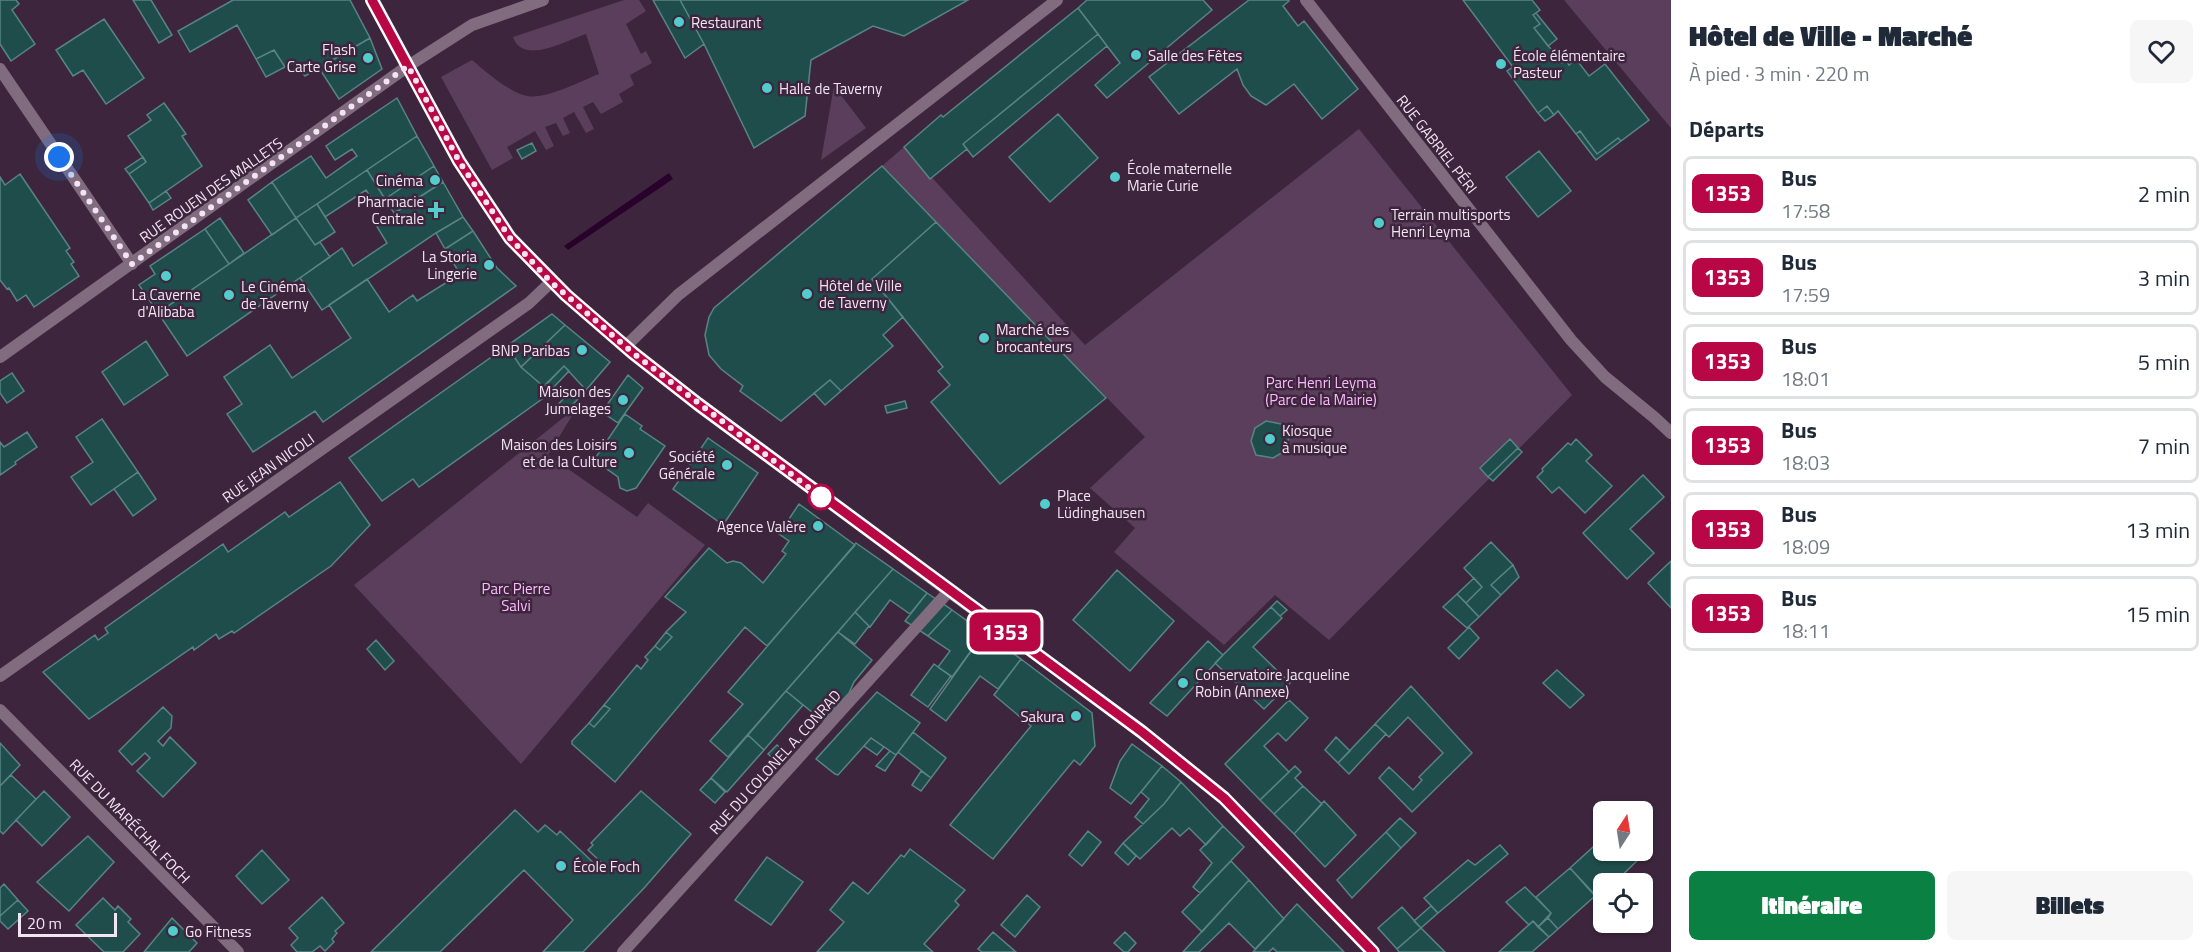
<!DOCTYPE html>
<html lang="fr">
<head>
<meta charset="utf-8">
<style>
  body { margin:0; font-family:"Titillium Web",sans-serif; background:#f6f6f7; color:#1f2937; height:100vh; display:flex; flex-direction:column; font-size:22px; white-space:nowrap }
  * { box-sizing:border-box; margin:0 }
  p { font-size:20px; color:#747a83 }
  .icon { flex:none; width:33px; height:33px; fill:none; stroke:currentColor; stroke-width:2; stroke-linecap:round; stroke-linejoin:round }
  .map { position:relative; flex:1; overflow:hidden }
  .details { display:flex; flex-direction:column; background:#fff; width:540px }
  .details>* { flex:none }
  .badge { padding:0 12px; border-radius:9px; font-size:21px; line-height:39px }
  .needle { width:39px; rotate:12deg }
  .tools { position:absolute; left:1593px; top:801px; display:grid; gap:12px }
  .tools a { display:grid; place-items:center; width:60px; height:60px; border-radius:9px; background:#fff; box-shadow:0 2px 4px #0004; font-size:30px }
  .scale { position:absolute; left:18px; bottom:15px; width:99px; box-sizing:border-box; padding-left:6px; border:3px solid #f3e4f3; border-top:0; font-size:16px; line-height:21px; white-space:nowrap; color:#f3e4f3; -webkit-text-stroke:4px #3d263d; paint-order:stroke }
  .you { position:absolute; width:30px; height:30px; margin:-15px; border:4px solid #fff; border-radius:50%; background:#1a73e8; box-shadow:0 0 0 9px #1a73e833 }
  .map>.badge { position:absolute; translate:-50% -50%; box-shadow:0 0 0 3px #fff }
  h2 { padding:0 18px; font-size:22px; line-height:54px }
  .round { display:grid; place-items:center; flex:none; width:63px; height:63px; border-radius:9px; background:#f6f6f7 }
  .overview { display:flex; align-items:center; justify-content:space-between; height:102px; padding:0 18px }
  h1 { font-size:28px; font-weight:800; line-height:45px }
  .cta { display:flex; gap:12px; margin-top:auto; padding:12px 18px }
  .cta a { flex:1; height:69px; border-radius:9px; background:#0b8043; color:#fff; font-size:24px; font-weight:800; line-height:69px; text-align:center }
  .cta a+a { background:#f6f6f7; color:#1f2937 }
  ul { padding:0; list-style:none }
  li { display:flex; align-items:center; gap:18px; height:75px; margin:0 12px 9px; padding:0 6px; border:3px solid #e0e1e3; border-radius:9px }
  li div { flex:1 }
  li b { display:block; font-size:22px }
  li em { font-style:normal }
  li .badge { min-width:66px; font-weight:700; text-align:center }
  main { display:flex; flex:1; min-height:0 }
  .map>svg:first-child { display:block }
</style>
</head>
<body>
<main>
<div class="map">
<svg width="1671" height="952" viewBox="0 0 1671 952">
  <rect width="100%" height="100%" fill="#3d263d"/>
  <path fill="#5b3e5b" d="M 624,0 L 639,0 L 646,11 L 626,24 L 641,54 L 646,51 L 652,63 L 630,75 L 634,85 L 619,94 L 623,102 L 601,114 L 593,102 L 583,107 L 594,129 L 586,133 L 574,112 L 563,118 L 570,133 L 563,136 L 556,123 L 545,127 L 554,146 L 546,150 L 535,131 L 507,147 L 513,158 L 492,170 L 441,77 L 472,60 C 486,72 509,92 527,96 C 545,100 581,81 599,74 L 586,34 C 567,40 523,66 513,37 Z
    M 1564,0 L 1671,0 L 1671,128 Z
    M 834,86 L 866,128 L 821,160 Z
    M 1359,129 L 1572,395 L 1329,640 L 1275,595 L 1224,645 L 1114,552 L 1135,528 L 1090,488 L 1145,437 L 882,166 L 904,147 L 1085,345 Z
    M 578,406 L 548,455 L 637,517 L 648,503 L 705,545 L 521,764 L 354,585 Z"/>
  <path fill="#29022b" d="M 669,173 L 673,179 L 568,250 L 564,246 Z"/>
  <path fill="#1f4d4c" stroke="#588584" stroke-width="1.5" d="M 0,0 L 16,0 L 19,4 L 12,10 L 35,44 L 11,61 L 0,44 Z
    M 133,0 L 151,0 L 172,35 L 159,43 Z
    M 233,0 L 350,0 L 370,38 L 305,76 L 293,63 L 285,67 L 274,50 L 256,59 L 237,25 L 190,52 L 178,31 Z
    M 653,0 L 680,0 L 704,44 L 685,58 Z
    M 680,0 L 968,0 L 904,36 L 873,26 L 811,60 L 805,116 L 754,148 L 704,44 Z
    M 1087,0 L 1203,0 L 1212,10 L 1107,98 L 1095,85 L 1120,63 L 1078,8 Z
    M 1249,0 L 1288,0 L 1289,1 L 1283,6 L 1298,26 L 1304,21 L 1358,89 L 1322,119 L 1294,84 L 1266,105 L 1251,96 L 1243,85 L 1237,69 L 1179,114 L 1149,77 Z
    M 1463,0 L 1532,0 L 1540,10 L 1533,15 L 1540,24 L 1534,28 L 1562,63 L 1566,60 L 1569,65 L 1576,59 L 1589,76 L 1605,64 L 1649,120 L 1621,141 L 1618,138 L 1597,154 L 1580,131 L 1576,134 L 1558,111 L 1554,115 L 1547,106 L 1538,113 L 1507,71 L 1513,67 Z
    M 1078,8 L 1098,34 L 963,144 L 967,149 L 930,179 L 904,147 L 941,115 L 943,117 Z
    M 1536,13 L 1557,39 L 1548,46 L 1534,28 L 1540,24 L 1533,15 Z
    M 104,19 L 144,78 L 106,104 L 83,70 L 73,76 L 56,50 Z
    M 1098,34 L 1107,46 L 973,157 L 963,144 Z
    M 370,38 L 382,69 L 339,99 L 319,68 Z
    M 274,50 L 285,67 L 266,77 L 256,59 Z
    M 397,98 L 417,136 L 296,218 L 272,182 L 311,156 L 326,178 L 357,156 L 352,149 L 335,160 L 326,146 Z
    M 164,103 L 186,134 L 182,136 L 202,166 L 149,203 L 129,174 L 146,162 L 128,136 L 151,120 L 147,115 Z
    M 1547,106 L 1554,115 L 1545,121 L 1538,113 Z
    M 1058,114 L 1098,158 L 1050,202 L 1009,157 Z
    M 1580,131 L 1597,154 L 1618,138 L 1621,141 L 1596,160 L 1576,134 Z
    M 417,136 L 434,166 L 385,199 L 367,170 Z
    M 532,143 L 536,151 L 522,159 L 517,150 Z
    M 1539,151 L 1571,191 L 1538,217 L 1506,177 Z
    M 143,157 L 146,162 L 129,174 L 125,169 Z
    M 434,166 L 443,182 L 394,213 L 385,199 Z
    M 882,166 L 936,222 L 872,279 L 903,317 L 883,335 L 893,346 L 841,391 L 830,380 L 781,421 L 740,391 L 743,386 L 721,369 L 709,355 L 705,335 L 709,317 L 714,308 Z
    M 367,170 L 385,199 L 376,205 L 366,190 L 325,217 L 317,204 Z
    M 20,174 L 70,248 L 66,251 L 74,262 L 71,264 L 79,276 L 34,307 L 26,295 L 17,301 L 9,288 L 7,289 L 0,280 L 0,177 L 5,185 Z
    M 272,182 L 296,218 L 272,235 L 248,200 Z
    M 443,182 L 463,217 L 436,233 L 322,310 L 300,278 L 342,248 L 353,266 L 387,243 L 376,225 Z
    M 166,191 L 171,198 L 153,210 L 149,203 Z
    M 317,204 L 335,232 L 315,245 L 296,218 Z
    M 463,217 L 473,231 L 445,249 L 436,233 Z
    M 220,218 L 244,253 L 229,264 L 205,229 Z
    M 296,218 L 315,245 L 320,242 L 330,257 L 187,356 L 158,313 Z
    M 936,222 L 1106,398 L 1000,484 L 931,402 L 950,385 L 938,371 L 943,367 L 872,279 Z
    M 205,229 L 229,264 L 158,313 L 139,285 L 155,274 L 150,266 Z
    M 473,231 L 497,268 L 516,286 L 323,422 L 315,411 L 253,452 L 227,414 L 242,404 L 224,377 L 270,345 L 292,378 L 351,338 L 329,305 L 367,279 L 389,312 L 413,295 L 417,301 L 460,274 L 445,249 Z
    M 552,314 L 565,325 L 521,367 L 507,346 Z
    M 565,325 L 610,362 L 586,390 L 564,366 L 544,387 L 521,367 Z
    M 146,341 L 168,375 L 124,405 L 102,372 Z
    M 507,346 L 521,367 L 544,387 L 539,391 L 545,397 L 419,487 L 413,479 L 382,501 L 349,458 Z
    M 564,366 L 569,371 L 552,389 L 546,384 Z
    M 12,373 L 24,391 L 7,403 L 0,393 L 0,381 Z
    M 628,375 L 643,388 L 618,423 L 602,412 Z
    M 830,380 L 841,391 L 825,405 L 814,393 Z
    M 571,390 L 580,397 L 564,413 L 556,407 Z
    M 905,401 L 907,408 L 887,413 L 885,406 Z
    M 625,414 L 642,426 L 640,429 L 665,446 L 636,488 L 627,491 L 620,488 L 618,477 L 594,460 Z
    M 102,419 L 138,472 L 91,505 L 71,477 L 93,462 L 76,437 Z
    M 1266,421 L 1281,424 L 1289,437 L 1285,451 L 1273,458 L 1256,455 L 1251,441 L 1255,428 Z
    M 27,432 L 37,447 L 15,462 L 16,464 L 0,475 L 0,442 L 4,447 Z
    M 708,438 L 758,473 L 723,525 L 673,489 Z
    M 1510,439 L 1518,448 L 1488,477 L 1480,468 Z
    M 1576,439 L 1592,455 L 1586,461 L 1612,486 L 1585,513 L 1559,487 L 1552,493 L 1537,477 L 1543,471 L 1542,469 L 1568,443 L 1571,445 Z
    M 1518,448 L 1522,452 L 1493,481 L 1488,477 Z
    M 138,472 L 156,499 L 133,516 L 114,489 Z
    M 1643,475 L 1664,497 L 1630,529 L 1654,553 L 1627,579 L 1583,533 Z
    M 340,482 L 370,525 L 331,566 L 234,633 L 232,631 L 219,639 L 216,634 L 194,650 L 193,647 L 89,719 L 43,672 L 95,635 L 98,640 L 108,633 L 105,628 L 223,544 L 228,552 L 285,512 L 289,517 Z
    M 799,504 L 855,545 L 767,646 L 745,627 L 615,782 L 572,744 L 572,741 L 589,723 L 594,727 L 610,709 L 604,705 L 637,665 L 641,669 L 648,660 L 645,657 L 655,646 L 660,650 L 672,637 L 666,632 L 686,612 L 665,597 L 709,548 L 727,563 L 733,561 L 741,563 L 763,583 L 786,554 L 782,551 L 789,541 L 779,534 Z
    M 1491,542 L 1513,565 L 1491,585 L 1501,595 L 1479,617 L 1466,603 L 1482,587 L 1464,568 Z
    M 856,543 L 893,569 L 728,757 L 710,741 L 743,704 L 728,692 Z
    M 1671,561 L 1671,608 L 1648,583 Z
    M 1513,565 L 1519,577 L 1501,595 L 1491,585 Z
    M 893,569 L 927,593 L 910,614 L 890,600 L 870,627 L 855,612 Z
    M 1117,570 L 1174,621 L 1130,671 L 1073,620 Z
    M 1474,578 L 1482,587 L 1466,603 L 1457,594 Z
    M 927,593 L 952,610 L 928,636 L 905,621 Z
    M 1457,594 L 1479,617 L 1467,628 L 1443,607 Z
    M 1277,601 L 1287,610 L 1280,616 L 1271,607 Z
    M 1271,607 L 1282,618 L 1253,647 L 1290,683 L 1264,709 L 1215,663 Z
    M 952,610 L 984,633 L 952,677 L 938,667 L 950,651 L 928,636 Z
    M 855,612 L 869,626 L 855,644 L 838,632 Z
    M 1469,627 L 1479,638 L 1459,659 L 1448,648 Z
    M 666,632 L 672,637 L 660,650 L 655,646 Z
    M 838,632 L 872,660 L 854,682 L 849,693 L 823,721 L 786,691 Z
    M 984,633 L 1021,659 L 998,689 L 980,676 L 946,721 L 930,709 Z
    M 376,640 L 394,661 L 385,670 L 367,649 Z
    M 1208,641 L 1223,655 L 1167,716 L 1150,703 Z
    M 1021,659 L 1092,713 L 1095,746 L 1080,765 L 1074,760 L 993,859 L 950,825 L 1031,726 L 994,695 Z
    M 934,664 L 951,676 L 928,707 L 911,695 Z
    M 1557,670 L 1584,695 L 1570,708 L 1543,683 Z
    M 1411,686 L 1472,753 L 1412,812 L 1379,778 L 1389,767 L 1413,790 L 1422,780 L 1419,777 L 1443,753 L 1408,717 L 1389,737 L 1375,724 Z
    M 786,691 L 803,705 L 764,750 L 748,735 Z
    M 877,692 L 920,723 L 896,755 L 871,738 L 838,775 L 835,774 L 816,759 Z
    M 1289,700 L 1308,718 L 1286,741 L 1278,733 L 1264,746 L 1289,772 L 1260,800 L 1225,764 Z
    M 604,705 L 610,709 L 594,727 L 589,723 Z
    M 163,707 L 172,716 L 171,728 L 158,741 L 163,746 L 170,737 L 196,763 L 163,797 L 137,771 L 150,758 L 145,753 L 132,765 L 119,751 Z
    M 1375,724 L 1386,734 L 1349,774 L 1338,763 Z
    M 913,732 L 946,758 L 931,778 L 898,752 Z
    M 748,735 L 764,750 L 727,792 L 711,778 Z
    M 1336,737 L 1350,751 L 1338,763 L 1325,750 Z
    M 871,738 L 884,747 L 877,755 L 864,746 Z
    M 0,743 L 20,765 L 0,786 Z
    M 1132,744 L 1162,766 L 1131,804 L 1110,788 L 1120,761 Z
    M 777,745 L 784,751 L 776,761 L 768,754 Z
    M 890,751 L 896,755 L 885,771 L 876,766 Z
    M 1162,766 L 1181,782 L 1164,804 L 1143,824 L 1135,817 L 1149,799 L 1141,792 Z
    M 1295,766 L 1301,772 L 1295,778 L 1303,786 L 1274,814 L 1260,800 Z
    M 921,771 L 931,778 L 921,791 L 912,785 Z
    M 11,775 L 36,799 L 3,834 L 0,831 L 0,786 Z
    M 711,778 L 725,792 L 715,803 L 700,790 Z
    M 1181,782 L 1223,826 L 1206,845 L 1189,828 L 1180,836 L 1172,828 L 1140,859 L 1123,843 L 1164,804 Z
    M 1303,786 L 1322,804 L 1294,834 L 1274,814 Z
    M 44,791 L 70,817 L 42,846 L 16,820 Z
    M 641,791 L 691,834 L 645,887 L 583,952 L 543,952 L 573,920 L 524,870 L 440,952 L 371,952 L 515,810 L 538,832 L 545,825 L 557,835 L 560,831 L 600,869 L 604,865 L 588,850 L 593,845 L 591,843 Z
    M 1324,801 L 1356,835 L 1325,867 L 1294,834 Z
    M 1400,818 L 1416,833 L 1401,848 L 1386,832 Z
    M 1223,826 L 1244,847 L 1200,893 L 1193,887 L 1212,863 L 1200,850 Z
    M 1088,831 L 1101,842 L 1082,866 L 1069,855 Z
    M 1386,832 L 1401,848 L 1352,898 L 1337,880 Z
    M 88,836 L 114,862 L 69,911 L 37,882 Z
    M 1604,837 L 1604,850 L 1634,850 L 1640,858 L 1613,884 L 1604,884 L 1604,892 L 1598,898 L 1570,868 Z
    M 1123,843 L 1136,856 L 1128,865 L 1115,853 Z
    M 1500,845 L 1508,854 L 1438,913 L 1424,898 L 1468,860 L 1475,865 Z
    M 910,849 L 965,890 L 955,901 L 959,905 L 924,944 L 933,952 L 817,952 L 844,922 L 830,910 L 853,882 L 868,894 L 901,855 L 904,857 Z
    M 262,850 L 289,880 L 262,904 L 236,876 Z
    M 767,857 L 803,882 L 771,925 L 735,900 Z
    M 1231,861 L 1249,880 L 1202,932 L 1182,912 Z
    M 1570,868 L 1595,896 L 1558,929 L 1548,918 L 1551,913 L 1536,897 Z
    M 1249,880 L 1284,919 L 1255,949 L 1229,923 L 1199,952 L 1183,952 Z
    M 4,884 L 18,900 L 0,916 L 0,888 Z
    M 1525,887 L 1551,913 L 1538,927 L 1533,921 L 1529,925 L 1506,902 Z
    M 1027,895 L 1040,907 L 1015,937 L 1001,925 Z
    M 322,897 L 344,923 L 335,931 L 337,933 L 332,939 L 334,942 L 325,951 L 320,946 L 312,952 L 297,952 L 291,945 L 298,938 L 289,928 Z
    M 103,898 L 115,910 L 118,906 L 131,919 L 128,922 L 140,934 L 123,952 L 104,952 L 76,925 Z
    M 18,900 L 28,911 L 8,929 L 0,921 L 0,916 Z
    M 1297,904 L 1344,952 L 1277,952 L 1273,948 L 1269,952 L 1253,952 Z
    M 1431,906 L 1438,913 L 1421,928 L 1414,921 Z
    M 1402,907 L 1421,928 L 1397,949 L 1378,928 Z
    M 172,918 L 197,943 L 189,952 L 144,952 Z
    M 1548,918 L 1558,929 L 1549,937 L 1538,927 Z
    M 1533,921 L 1549,937 L 1532,952 L 1499,952 Z
    M 1421,928 L 1445,952 L 1399,952 L 1397,949 Z
    M 993,932 L 1016,952 L 982,952 L 978,949 Z
    M 1125,932 L 1136,943 L 1128,952 L 1124,952 L 1114,943 Z"/>
  <g fill="none" stroke-linecap="round" stroke-linejoin="round">
    <path stroke="#806b7f" stroke-width="12" d="M 877,140 L 1057,0
      M 625,347 L 678,295 L 882,136"/>
    <path stroke="#806b7f" stroke-width="12" d="M 372,0 L 459,161 L 510,238 L 551,282 L 633,353 L 698,404 L 920,570
      M 1306,0 L 1571,340 L 1605,377 L 1655,418 L 1671,433
      M 0,69 L 132,264
      M 0,357 L 408,66 L 472,25 L 543,0
      M 0,676 L 529,303 L 551,282
      M 623,952 L 949,591"/>
    <path stroke="#806b7f" stroke-width="12" d="M 920,570 C 1021,646 1127,716 1224,798 L 1373,952
      M 0,710 L 238,952"/>
  </g>
  <g fill="none" stroke-linecap="round" stroke-linejoin="round">
    <defs>
      <path id="line" d="M 372,0 L 459,161 L 510,238 L 566,295 L 633,353 L 698,404 L 1142,732 L 1224,798 L 1373,952"/>
    </defs>
    <use href="#line" stroke="#fff" stroke-width="14"/>
    <use href="#line" stroke="#b90745" stroke-width="9"/>
    <path stroke="#f3e4f3" stroke-width="6" stroke-dasharray="0 10.8" d="M 59,157 L 132,264 L 408,66 L 459,161 L 510,238 L 551,282 L 633,353 L 829,503 L 821,497"/>
  </g>
  <g fill="#52cdcc" stroke="#3d263d" stroke-width="2">
    <circle cx="679" cy="22" r="6"/>
    <circle cx="1136" cy="55" r="6"/>
    <circle cx="368" cy="58" r="6"/>
    <circle cx="1501" cy="64" r="6"/>
    <circle cx="767" cy="88" r="6"/>
    <circle cx="1115" cy="177" r="6"/>
    <circle cx="435" cy="180" r="6"/>
    <path d="M433 201h6v6h6v6h-6v6h-6v-6h-6v-6h6z"/>
    <circle cx="1379" cy="223" r="6"/>
    <circle cx="489" cy="265" r="6"/>
    <circle cx="166" cy="276" r="6"/>
    <circle cx="807" cy="294" r="6"/>
    <circle cx="229" cy="295" r="6"/>
    <circle cx="984" cy="338" r="6"/>
    <circle cx="582" cy="350" r="6"/>
    <circle cx="623" cy="400" r="6"/>
    <circle cx="1270" cy="439" r="6"/>
    <circle cx="629" cy="453" r="6"/>
    <circle cx="727" cy="465" r="6"/>
    <circle cx="1045" cy="504" r="6"/>
    <circle cx="818" cy="526" r="6"/>
    <circle cx="1183" cy="683" r="6"/>
    <circle cx="1076" cy="716" r="6"/>
    <circle cx="561" cy="866" r="6"/>
    <circle cx="173" cy="931" r="6"/>
  </g>
  <circle fill="#fff" stroke="#b90745" stroke-width="3" cx="821" cy="497" r="12"/>
  <g text-anchor="middle" dominant-baseline="central" stroke-width="5" stroke-linejoin="round" paint-order="stroke">
    <g font-size="15" fill="#f3e4f3" stroke="#3d263d" text-anchor="start">
      <text x="691" y="22">Restaurant</text>
      <text x="356" y="49" text-anchor="end">Flash<tspan x="356" dy="17">Carte Grise</tspan></text>
      <text x="1148" y="55">Salle des Fêtes</text>
      <text x="1513" y="55">École élémentaire<tspan x="1513" dy="17">Pasteur</tspan></text>
      <text x="779" y="88">Halle de Taverny</text>
      <text x="1127" y="168">École maternelle<tspan x="1127" dy="17">Marie Curie</tspan></text>
      <text x="423" y="180" text-anchor="end">Cinéma</text>
      <text x="424" y="201" text-anchor="end">Pharmacie<tspan x="424" dy="17">Centrale</tspan></text>
      <text x="1391" y="214">Terrain multisports<tspan x="1391" dy="17">Henri Leyma</tspan></text>
      <text x="477" y="256" text-anchor="end">La Storia<tspan x="477" dy="17">Lingerie</tspan></text>
      <text x="819" y="285">Hôtel de Ville<tspan x="819" dy="17">de Taverny</tspan></text>
      <text x="241" y="286">Le Cinéma<tspan x="241" dy="17">de Taverny</tspan></text>
      <text x="166" y="294" text-anchor="middle">La Caverne<tspan x="166" dy="17">d'Alibaba</tspan></text>
      <text x="996" y="329">Marché des<tspan x="996" dy="17">brocanteurs</tspan></text>
      <text x="570" y="350" text-anchor="end">BNP Paribas</text>
      <text x="611" y="391" text-anchor="end">Maison des<tspan x="611" dy="17">Jumelages</tspan></text>
      <text x="1282" y="430">Kiosque<tspan x="1282" dy="17">à musique</tspan></text>
      <text x="617" y="444" text-anchor="end">Maison des Loisirs<tspan x="617" dy="17">et de la Culture</tspan></text>
      <text x="715" y="456" text-anchor="end">Société<tspan x="715" dy="17">Générale</tspan></text>
      <text x="1057" y="495">Place<tspan x="1057" dy="17">Lüdinghausen</tspan></text>
      <text x="806" y="526" text-anchor="end">Agence Valère</text>
      <text x="1195" y="674">Conservatoire Jacqueline<tspan x="1195" dy="17">Robin (Annexe)</tspan></text>
      <text x="1064" y="716" text-anchor="end">Sakura</text>
      <text x="573" y="866">École Foch</text>
      <text x="185" y="931">Go Fitness</text>
    </g>
    <g font-size="15" fill="#f3e4f3" stroke="#3d263d">
      <text transform="translate(1437 144) rotate(52)">RUE GABRIEL PÉRI</text>
      <text transform="translate(211 190) rotate(-35)">RUE ROUEN DES MALLETS</text>
      <text transform="translate(268 468) rotate(-35)">RUE JEAN NICOLI</text>
      <text transform="translate(775 762) rotate(-48)">RUE DU COLONEL A. CONRAD</text>
      <text transform="translate(130 821) rotate(46)">RUE DU MARÉCHAL FOCH</text>
    </g>
    <g font-size="15" fill="#fdb9fd" stroke="#3d263d">
      <text x="1321" y="382">Parc Henri Leyma<tspan x="1321" dy="17">(Parc de la Mairie)</tspan></text>
      <text x="516" y="588">Parc Pierre<tspan x="516" dy="17">Salvi</tspan></text>
    </g>
  </g>
</svg>
<div class="tools">
<a><svg class="needle" viewBox="-14 -14 28 28"><path d="M0-13l5 13h-10z" fill="#e53935"/><path d="M0 13l5-13h-10z" fill="#747a83"/></svg></a>
<a><svg class="icon" aria-label="locate" viewBox="0 0 24 24"><circle cx="12" cy="12" r="6"/><path d="M12 2v4M12 18v4M2 12h4M18 12h4"/></svg></a>
</div>
<div class="scale">20 m</div>
<div class="you" style="left:59px;top:157px"></div>
<b class="badge" style="left:1005px;top:632px;background:#b90745;color:#fff">1353</b>
</div>
<section class="details">
<div class="overview"><div><h1>Hôtel de Ville - Marché</h1><p>À pied · 3 min · 220 m</p></div><a class="round"><svg class="icon" aria-label="heart" viewBox="0 0 24 24"><path d="M12 20l-8-8c-3-5 5-10 8-4 3-6 11-1 8 4z"/></svg></a></div>
<h2>Départs</h2>
<ul>
<li><span class="badge" style="background:#b90745;color:#fff">1353</span><div><b>Bus</b><p>17:58</p></div><em>2 min</em></li>
<li><span class="badge" style="background:#b90745;color:#fff">1353</span><div><b>Bus</b><p>17:59</p></div><em>3 min</em></li>
<li><span class="badge" style="background:#b90745;color:#fff">1353</span><div><b>Bus</b><p>18:01</p></div><em>5 min</em></li>
<li><span class="badge" style="background:#b90745;color:#fff">1353</span><div><b>Bus</b><p>18:03</p></div><em>7 min</em></li>
<li><span class="badge" style="background:#b90745;color:#fff">1353</span><div><b>Bus</b><p>18:09</p></div><em>13 min</em></li>
<li><span class="badge" style="background:#b90745;color:#fff">1353</span><div><b>Bus</b><p>18:11</p></div><em>15 min</em></li>
</ul>
<div class="cta"><a>Itinéraire</a><a>Billets</a></div>
</section>
</main>
</body>
</html>
